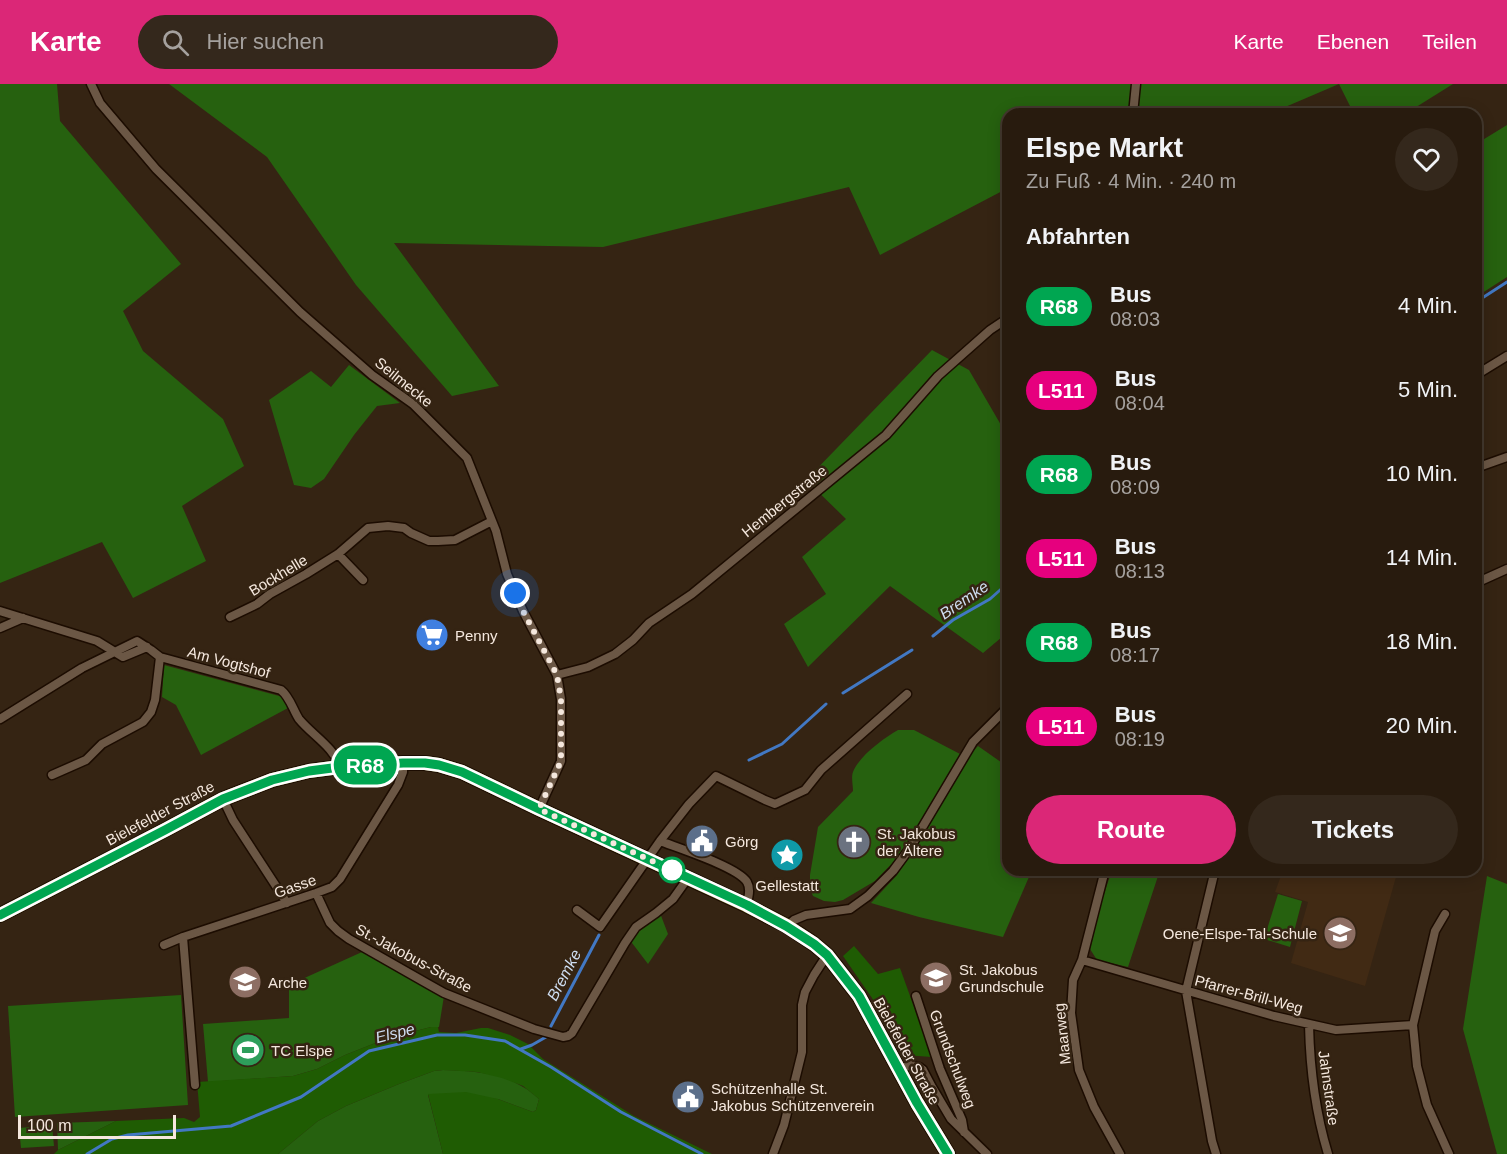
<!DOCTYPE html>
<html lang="de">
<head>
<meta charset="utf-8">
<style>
  body { margin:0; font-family:Helvetica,sans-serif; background:#34281c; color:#f1f3f6; height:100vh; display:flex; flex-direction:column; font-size:22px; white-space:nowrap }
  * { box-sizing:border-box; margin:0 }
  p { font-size:20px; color:#a5a19e }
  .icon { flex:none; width:33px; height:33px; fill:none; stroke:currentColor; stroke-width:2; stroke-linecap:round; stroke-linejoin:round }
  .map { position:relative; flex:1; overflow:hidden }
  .drawer { position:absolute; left:1002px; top:24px; width:480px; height:768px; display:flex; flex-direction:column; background:#281b0e; border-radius:18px; box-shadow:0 3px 15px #0003,0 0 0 2px #44392e }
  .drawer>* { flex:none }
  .badge { padding:0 12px; border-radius:20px; font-size:21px; line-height:39px }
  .scale { position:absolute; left:18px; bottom:15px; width:158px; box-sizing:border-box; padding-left:6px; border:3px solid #f5e8de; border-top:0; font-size:16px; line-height:21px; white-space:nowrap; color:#f5e8de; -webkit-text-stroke:4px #352413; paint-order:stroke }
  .you { position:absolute; width:30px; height:30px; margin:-15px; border:4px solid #fff; border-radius:50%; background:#1a73e8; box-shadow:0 0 0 9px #1a73e833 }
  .map>.badge { position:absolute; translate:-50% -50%; box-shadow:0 0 0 3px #fff }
  h2 { padding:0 24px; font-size:22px; line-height:54px }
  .round { display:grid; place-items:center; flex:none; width:63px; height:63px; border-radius:32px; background:#34281c }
  .summary { display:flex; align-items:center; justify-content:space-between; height:102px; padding:0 24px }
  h1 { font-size:28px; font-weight:600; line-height:45px }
  .button { display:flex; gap:12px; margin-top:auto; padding:12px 24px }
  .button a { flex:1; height:69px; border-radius:36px; background:#db2777; color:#fff; font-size:24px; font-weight:600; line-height:69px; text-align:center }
  .button a+a { background:#34281c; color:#f1f3f6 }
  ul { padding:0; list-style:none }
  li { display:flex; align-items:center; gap:18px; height:84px; padding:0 24px }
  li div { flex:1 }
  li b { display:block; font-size:22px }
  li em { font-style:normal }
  li .badge { min-width:66px; font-weight:700; text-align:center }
  header { display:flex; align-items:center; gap:36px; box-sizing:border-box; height:84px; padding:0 30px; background:#db2777; color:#fff }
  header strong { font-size:28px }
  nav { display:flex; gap:33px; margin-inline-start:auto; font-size:21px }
  .search { width:420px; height:54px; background:#34281c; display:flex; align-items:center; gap:15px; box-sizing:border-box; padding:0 21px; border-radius:33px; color:#a5a19e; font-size:22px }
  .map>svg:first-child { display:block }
</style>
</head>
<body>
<header>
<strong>Karte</strong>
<div class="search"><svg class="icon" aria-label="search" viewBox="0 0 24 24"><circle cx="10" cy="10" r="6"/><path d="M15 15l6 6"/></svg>Hier suchen</div>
<nav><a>Karte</a><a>Ebenen</a><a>Teilen</a></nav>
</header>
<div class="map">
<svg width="1507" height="1070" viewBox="0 0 1507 1070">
  <rect width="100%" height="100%" fill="#352413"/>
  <path fill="#412a14" d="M 1283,786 L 1398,786 L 1365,902 L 1291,879 L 1308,818 L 1275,808 Z"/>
  <path fill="#26610f" d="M 0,0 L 57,0 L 60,37 L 181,180 L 123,227 L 143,267 L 223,335 L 244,382 L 182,422 L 206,477 L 133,514 L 102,458 L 0,499 Z
    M 169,0 L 1453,0 L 1405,30 L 1354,30 L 1339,0 L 1269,30 L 1008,30 L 1008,104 L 880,171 L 849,103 L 603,163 L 394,159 L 499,302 L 452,312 L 356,201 L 267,73 Z
    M 1507,41 L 1507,193 L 1476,213 L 1476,60 Z
    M 932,266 L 969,286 L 1008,353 L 1008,548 L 983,569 L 890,502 L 808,583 L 784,540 L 826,510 L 802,473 L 846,435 L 806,396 Z
    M 349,281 L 400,319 L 377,322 L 354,351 L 324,395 L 311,404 L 294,401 L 269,316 L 311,287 L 331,303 Z
    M 164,581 L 283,613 L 288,624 L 201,671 L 176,621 L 162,613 Z
    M 898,646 L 914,646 L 962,671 L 904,767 L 875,797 L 843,816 L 835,818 L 824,817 L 813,812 L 810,805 L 810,791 L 818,743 L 853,707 C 853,701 851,693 853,688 C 859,672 884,654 898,646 Z
    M 978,662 L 1008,683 L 1008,786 L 1032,786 L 1003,853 L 919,833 L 871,819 L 897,791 L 912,769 L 971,669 Z
    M 1112,786 L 1160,786 L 1128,883 L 1097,876 L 1090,865 L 1103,813 Z
    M 1487,792 L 1507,800 L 1507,1070 L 1497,1070 L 1463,945 Z
    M 1278,810 L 1302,817 L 1290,863 L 1264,855 Z
    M 660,829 L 668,850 L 648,880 L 629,855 L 637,844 Z
    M 362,868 L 444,912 L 439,943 L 431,943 L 388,954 L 345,971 L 317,985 L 293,992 L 208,998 L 203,940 L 289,934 L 289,901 Z
    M 181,911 L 188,1021 L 15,1033 L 8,922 Z
    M 443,986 C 470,987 500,988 523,1003 C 529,1006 534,1011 539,1015 L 536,1026 L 533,1028 L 498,1015 L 428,1011 L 443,1070 L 278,1070 L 318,1037 L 346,1022 L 399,1000 L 434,987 Z
    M 116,1037 L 58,1066 L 57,1039 Z
    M 52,1041 L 54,1062 L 21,1064 L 19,1044 Z"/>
  <path fill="#1f5c03" d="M 854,862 L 878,890 L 900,884 L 932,973 L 904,971 L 872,914 L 843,872 Z
    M 431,943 L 438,943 L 439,948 L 456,949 L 481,944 L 488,944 L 510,951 L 528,960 L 543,975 L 634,1032 L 712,1070 L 443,1070 L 428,1010 L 466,1008 L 498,1015 L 533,1028 L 536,1026 L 539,1015 L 523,1002 L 502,994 L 477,988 L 443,986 L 434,987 L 399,1000 L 346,1022 L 318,1037 L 278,1070 L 54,1070 L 58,1066 L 116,1037 L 184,1034 L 194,1038 L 200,1033 L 197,998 L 293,992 L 317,985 L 345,971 L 388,954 Z"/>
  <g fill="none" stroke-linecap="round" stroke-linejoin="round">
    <path stroke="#4278c3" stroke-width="3" d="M 1476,218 L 1507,198
      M 933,552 L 953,536 L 990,515 L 1008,499
      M 843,609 L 912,566
      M 749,676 L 782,660 L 826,620
      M 551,942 L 599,851
      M 521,965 L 532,961 L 546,953
      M 87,1070 L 112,1055 L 128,1051 L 231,1042 L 301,1013 L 369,967 L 437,951 L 465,951 L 505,957 L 551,983 L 621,1028 L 702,1070"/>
    <defs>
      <path id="street" d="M 91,0 L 100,19 L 156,85 L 300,228 L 372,291 L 413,320 L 467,374 L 496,447 L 507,490 L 523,527 L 557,591 L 561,615 L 561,677 L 539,725
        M 1133,30 L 1136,0
        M 1476,291 L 1507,272
        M 1476,384 L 1507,373
        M 338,470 L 363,496
        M 1476,499 L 1507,485
        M 0,527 L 97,557 L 123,573 L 147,563
        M 230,533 L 257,520 L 270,510 L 306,490 L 338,470 L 368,444 L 388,442 L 404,444 L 411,449 L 429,457 L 438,457 L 455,456 L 492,437
        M 0,544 L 23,534
        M 557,591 L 588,583 L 615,570 L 633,556 L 649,539 L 692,510 L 886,351 L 938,292 L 990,246 L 1008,234
        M 0,635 L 82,584 L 137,557 L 151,566 L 160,573 L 281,606 C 290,613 293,626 299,635 C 312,651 334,663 340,683
        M 52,691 L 86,676 L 102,660 L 143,638 L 151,628 L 155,616 L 160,573
        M 223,715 L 233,736 L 287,819
        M 660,757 C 678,764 738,783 747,798 C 751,805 749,813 746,821
        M 1105,786 L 1082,876 L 1073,896 L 1071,929 L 1079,986 L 1094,1023 L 1120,1070
        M 1215,786 L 1186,907 L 1212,1057 L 1216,1070
        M 316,809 L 330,839 L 338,847 L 349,855 L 428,900 L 444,909 L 534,945 L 563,953 L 568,952 L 572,949 L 625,859 L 636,843 L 656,829 L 673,815 L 688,794
        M 577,826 L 600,843 L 660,757 L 689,720 L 716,692 L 765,716 L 775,720 L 805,706 L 821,686 L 907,610
        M 1445,830 L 1435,847 L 1413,941 L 1417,982 L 1427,1021 L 1449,1070
        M 787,842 L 794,836 L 806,831 L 850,825 L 868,812 L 893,787 L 910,764 L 973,658 L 1008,623
        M 183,853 L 195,1001
        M 164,861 L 183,853 L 316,809 L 332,803 L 340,795 L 398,701 L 403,688 L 403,679
        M 1082,876 L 1274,932 L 1336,946 L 1413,941
        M 916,912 L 940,985 L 962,1036 L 964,1048
        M 1309,941 C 1310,985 1315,1027 1328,1070
        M 899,985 L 911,981 L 919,983 L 923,986 L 932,1003 L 951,1035 L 987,1070
        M 773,1070 L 784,1041 L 802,968 L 802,921 L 805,908 L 814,891 L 827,871"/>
      <path id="primary" d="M 0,831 L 165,746 L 223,715 L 272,696 L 309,687 L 340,683 L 403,679 L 425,679 L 439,681 L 462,688 L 539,725 L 746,821 L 787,842 L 814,860 L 827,871 L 859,912 L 917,1019 L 948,1070"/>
    </defs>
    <use href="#street" stroke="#1c0c01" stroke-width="11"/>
    <use href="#primary" stroke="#1c0c01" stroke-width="16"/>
    <use href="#street" stroke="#6b5745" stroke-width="8"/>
    <use href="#primary" stroke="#968d4c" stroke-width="14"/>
  </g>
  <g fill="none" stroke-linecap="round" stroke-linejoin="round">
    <defs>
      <path id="line" d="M 0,831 L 165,746 L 223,715 L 272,696 L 309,687 L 340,683 L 403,679 L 425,679 L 439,681 L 462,688 L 539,725 L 747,821 L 786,842 L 814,860 L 827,871 L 859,912 L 917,1019 L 948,1070"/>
    </defs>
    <use href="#line" stroke="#fff" stroke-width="14"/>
    <use href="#line" stroke="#00a651" stroke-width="9"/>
    <path stroke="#f5e8de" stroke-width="6" stroke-dasharray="0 10.8" d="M 515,509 L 523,527 L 557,591 L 561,615 L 561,677 L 539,725 L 672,786"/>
  </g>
  <defs>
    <symbol id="supermarket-disc" viewBox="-11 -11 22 22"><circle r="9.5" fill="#3f7fe0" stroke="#352413"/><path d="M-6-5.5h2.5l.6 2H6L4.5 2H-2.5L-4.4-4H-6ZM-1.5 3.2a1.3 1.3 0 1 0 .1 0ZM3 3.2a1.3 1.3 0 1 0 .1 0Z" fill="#fff"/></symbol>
    <symbol id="civic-disc" viewBox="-11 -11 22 22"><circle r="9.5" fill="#5c6f8a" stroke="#352413"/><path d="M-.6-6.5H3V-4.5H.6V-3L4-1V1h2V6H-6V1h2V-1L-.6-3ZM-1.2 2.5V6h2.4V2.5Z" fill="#fff"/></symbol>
    <symbol id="church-disc" viewBox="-11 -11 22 22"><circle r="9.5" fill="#6b7280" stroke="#352413"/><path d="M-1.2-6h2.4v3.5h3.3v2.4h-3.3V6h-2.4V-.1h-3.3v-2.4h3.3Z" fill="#fff"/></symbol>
    <symbol id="sight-disc" viewBox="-11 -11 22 22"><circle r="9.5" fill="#0f9aa8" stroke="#352413"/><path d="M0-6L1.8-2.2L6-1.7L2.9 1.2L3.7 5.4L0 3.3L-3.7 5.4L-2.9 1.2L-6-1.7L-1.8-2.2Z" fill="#fff"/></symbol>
    <symbol id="school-disc" viewBox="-11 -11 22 22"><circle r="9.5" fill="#8d6e63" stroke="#352413"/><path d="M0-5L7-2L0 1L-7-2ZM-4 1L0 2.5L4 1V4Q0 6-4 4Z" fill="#fff"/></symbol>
    <symbol id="stadium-disc" viewBox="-11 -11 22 22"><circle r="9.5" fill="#2e9e5b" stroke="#352413"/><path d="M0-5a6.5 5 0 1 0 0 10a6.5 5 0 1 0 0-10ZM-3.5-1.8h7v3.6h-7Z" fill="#fff"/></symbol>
  </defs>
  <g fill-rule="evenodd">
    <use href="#supermarket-disc" x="413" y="532" width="38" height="38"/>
    <use href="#civic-disc" x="683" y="738" width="38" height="38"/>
    <use href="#church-disc" x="835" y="739" width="38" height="38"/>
    <use href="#sight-disc" x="768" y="752" width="38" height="38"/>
    <use href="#school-disc" x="1321" y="830" width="38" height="38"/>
    <use href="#school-disc" x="917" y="875" width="38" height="38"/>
    <use href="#school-disc" x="226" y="879" width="38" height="38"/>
    <use href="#stadium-disc" x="229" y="947" width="38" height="38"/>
    <use href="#civic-disc" x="669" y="994" width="38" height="38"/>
  </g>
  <circle fill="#fff" stroke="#00a651" stroke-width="3" cx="672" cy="786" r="12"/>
  <g text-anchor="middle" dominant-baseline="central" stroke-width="5" stroke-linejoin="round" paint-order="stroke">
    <g font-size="15" fill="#f5e8de" stroke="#352413">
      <text transform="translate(404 298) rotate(39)">Seilmecke</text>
      <text transform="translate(784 417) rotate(-39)">Hembergstraße</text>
      <text transform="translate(278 491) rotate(-31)">Bockhelle</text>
      <text transform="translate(229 578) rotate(15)">Am Vogtshof</text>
      <text transform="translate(160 729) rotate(-28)">Bielefelder Straße</text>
      <text transform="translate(295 802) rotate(-19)">Gasse</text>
      <text transform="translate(414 874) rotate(28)">St.-Jakobus-Straße</text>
      <text transform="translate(1249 910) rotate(15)">Pfarrer-Brill-Weg</text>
      <text transform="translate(1062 950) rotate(-96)">Maarweg</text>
      <text transform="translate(907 967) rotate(61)">Bielefelder Straße</text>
      <text transform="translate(953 975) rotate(69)">Grundschulweg</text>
      <text transform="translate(1329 1004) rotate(82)">Jahnstraße</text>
    </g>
    <g font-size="15" fill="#f5e8de" stroke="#352413" text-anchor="start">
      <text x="455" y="551">Penny</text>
      <text x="877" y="749">St. Jakobus<tspan x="877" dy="17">der Ältere</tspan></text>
      <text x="725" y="757">Görg</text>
      <text x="787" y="801" text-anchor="middle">Gellestatt</text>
      <text x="1317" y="849" text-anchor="end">Oene-Elspe-Tal-Schule</text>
      <text x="959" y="885">St. Jakobus<tspan x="959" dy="17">Grundschule</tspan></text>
      <text x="268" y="898">Arche</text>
      <text x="271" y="966">TC Elspe</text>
      <text x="711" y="1004">Schützenhalle St.<tspan x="711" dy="17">Jakobus Schützenverein</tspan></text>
    </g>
    <g font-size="16" font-style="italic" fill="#ceddf1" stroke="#352413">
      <text transform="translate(964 516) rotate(-34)">Bremke</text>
      <text transform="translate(564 891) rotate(-62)">Bremke</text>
      <text transform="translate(395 949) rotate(-14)">Elspe</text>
    </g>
  </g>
</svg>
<div class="scale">100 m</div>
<div class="you" style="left:515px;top:509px"></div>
<b class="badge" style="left:365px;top:681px;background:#00a651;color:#fff">R68</b>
<section class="drawer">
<div class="summary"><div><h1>Elspe Markt</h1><p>Zu Fuß · 4 Min. · 240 m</p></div><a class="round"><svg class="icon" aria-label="heart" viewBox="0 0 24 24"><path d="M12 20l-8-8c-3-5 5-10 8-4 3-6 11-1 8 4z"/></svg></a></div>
<h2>Abfahrten</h2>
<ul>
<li><span class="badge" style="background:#00a651;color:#fff">R68</span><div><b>Bus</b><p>08:03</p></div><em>4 Min.</em></li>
<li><span class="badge" style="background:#e6007e;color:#fff">L511</span><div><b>Bus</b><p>08:04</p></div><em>5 Min.</em></li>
<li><span class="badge" style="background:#00a651;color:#fff">R68</span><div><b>Bus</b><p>08:09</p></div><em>10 Min.</em></li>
<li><span class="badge" style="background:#e6007e;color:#fff">L511</span><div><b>Bus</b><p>08:13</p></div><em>14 Min.</em></li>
<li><span class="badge" style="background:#00a651;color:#fff">R68</span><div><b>Bus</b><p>08:17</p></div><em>18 Min.</em></li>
<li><span class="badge" style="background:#e6007e;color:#fff">L511</span><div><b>Bus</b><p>08:19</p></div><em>20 Min.</em></li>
</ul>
<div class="button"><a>Route</a><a>Tickets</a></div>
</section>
</div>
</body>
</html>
